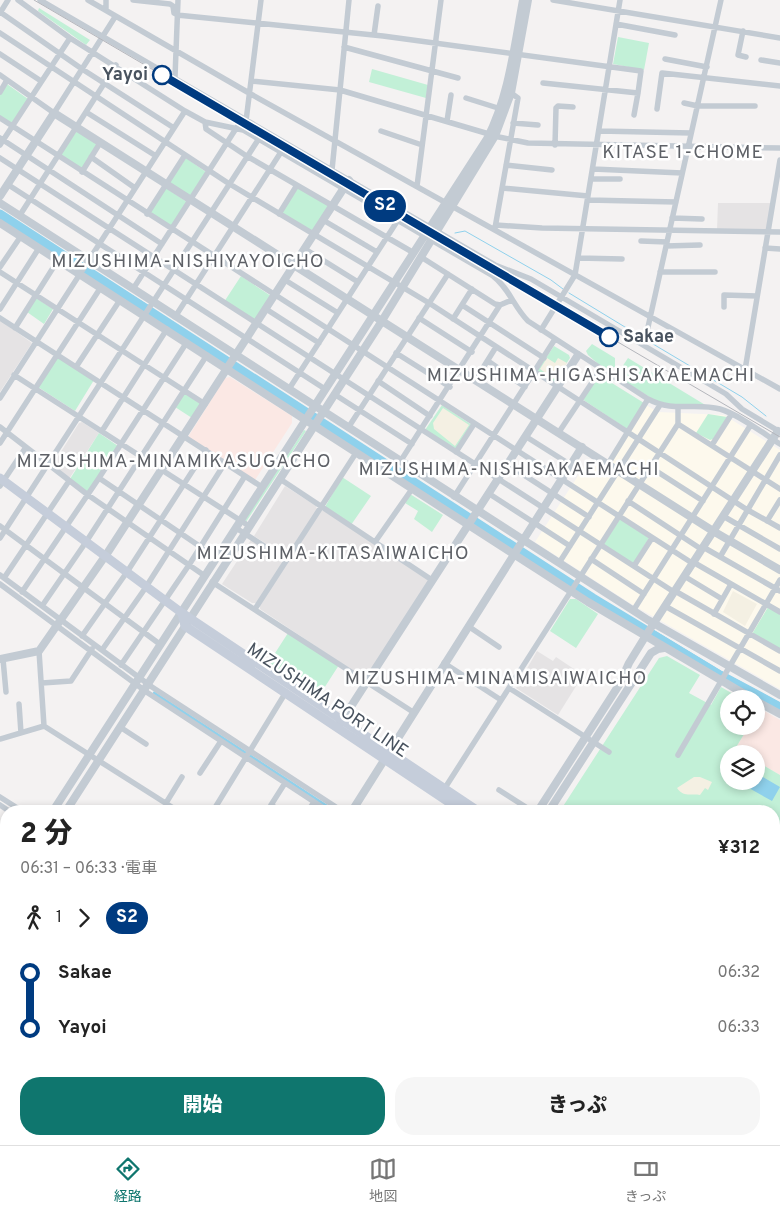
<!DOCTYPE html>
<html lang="ja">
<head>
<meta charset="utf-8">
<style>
  body { margin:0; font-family:Overpass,"Noto Sans JP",sans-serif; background:#f6f6f6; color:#222; height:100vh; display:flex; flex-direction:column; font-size:19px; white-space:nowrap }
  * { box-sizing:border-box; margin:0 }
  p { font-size:16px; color:#767676 }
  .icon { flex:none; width:28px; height:28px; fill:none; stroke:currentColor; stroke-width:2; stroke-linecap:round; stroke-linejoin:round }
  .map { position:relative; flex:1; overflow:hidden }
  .side { position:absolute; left:0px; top:805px; width:780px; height:340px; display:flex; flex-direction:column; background:#fff; border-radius:20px 20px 0 0; box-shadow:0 2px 8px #0003 }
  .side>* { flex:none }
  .badge { padding:0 10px; border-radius:16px; font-size:18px; line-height:32px }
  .buttons { position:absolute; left:720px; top:690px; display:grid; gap:10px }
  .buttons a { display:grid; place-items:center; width:45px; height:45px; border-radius:50%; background:#fff; box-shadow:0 2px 8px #0003; font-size:25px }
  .map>.badge { position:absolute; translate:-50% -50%; box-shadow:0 0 0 2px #fff }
  .legs { display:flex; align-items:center; gap:8px; height:55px; padding:0 20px; font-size:16px }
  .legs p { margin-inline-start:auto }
  .summary { display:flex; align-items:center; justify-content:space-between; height:85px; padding:0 20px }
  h1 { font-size:28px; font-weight:800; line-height:38px }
  .button { display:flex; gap:10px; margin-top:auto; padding:10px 20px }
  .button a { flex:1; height:58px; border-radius:20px; background:#0f766e; color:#fff; font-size:20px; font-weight:800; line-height:58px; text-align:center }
  .button a+a { background:#f6f6f6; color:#222 }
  ul { padding:0 20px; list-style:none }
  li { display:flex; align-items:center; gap:18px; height:55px; font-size:19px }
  li i { display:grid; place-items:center; width:8px; height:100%; margin:0 6px; background:currentColor }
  li i::after { content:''; width:12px; height:12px; margin:-6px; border:4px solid; border-radius:50%; background:#fff }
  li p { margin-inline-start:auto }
  li:first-child i { background:linear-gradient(#0000 50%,currentColor 0) }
  li:last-child i { background:linear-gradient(currentColor 50%,#0000 0) }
  .menu { display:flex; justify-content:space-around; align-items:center; height:70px; border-top:1px solid #e0e0e0; background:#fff; font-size:14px; color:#767676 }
  .menu a { display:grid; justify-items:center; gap:2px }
  .menu .selected { color:#0f766e }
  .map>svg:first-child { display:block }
</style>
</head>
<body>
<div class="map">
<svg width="780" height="1145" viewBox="0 0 780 1145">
  <rect width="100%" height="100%" fill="#f4f2f2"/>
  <path fill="#fdf9ed" d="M 646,405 L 658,412 L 724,415 L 780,450 L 780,689 L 633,605 L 535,542 L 589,459 L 606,468 Z"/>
  <path fill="#e5e3e4" d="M 718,203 L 771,203 L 766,230 L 717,230 Z
    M 0,320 L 32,343 L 0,392 Z
    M 82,422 L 99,433 L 69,479 L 52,466 L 79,423 Z
    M 285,486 L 316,506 L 317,510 L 288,555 L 284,555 L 254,536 Z
    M 321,511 L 324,511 L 427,578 L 428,582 L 367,677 L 362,677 L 260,609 L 260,605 Z
    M 251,540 L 281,560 L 282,564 L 257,603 L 252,603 L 222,584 Z
    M 537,651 L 553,661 L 556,657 L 583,675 L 558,715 L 516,688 Z
    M 34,1139 L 154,1139 L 150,1145 L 44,1145 Z"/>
  <path fill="#fbe8e4" d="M 230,377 L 292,416 L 292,423 L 255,480 L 188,437 L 225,378 Z
    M 759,708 L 780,720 L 780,775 L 756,761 L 756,754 L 743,754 L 735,749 L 749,726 L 756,726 L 756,714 Z"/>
  <path fill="#c2f0d7" d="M 39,8 L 90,40 L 86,45 L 38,11 Z
    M 618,37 L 649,43 L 644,70 L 613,64 Z
    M 372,69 L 428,85 L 426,98 L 369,82 Z
    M 7,84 L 28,99 L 11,124 L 0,116 L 0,94 Z
    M 77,131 L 97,144 L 81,170 L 59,155 Z
    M 186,158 L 206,172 L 190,196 L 169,183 Z
    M 166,188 L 187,202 L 171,227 L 149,214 Z
    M 298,188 L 329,206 L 312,231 L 281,213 Z
    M 241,276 L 271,296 L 254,321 L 224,302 Z
    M 36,298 L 53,309 L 44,324 L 27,312 Z
    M 592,344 L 615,358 L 615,367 L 604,369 L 588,355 L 586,351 Z
    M 554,346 L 569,355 L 570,358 L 554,382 L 537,371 Z
    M 57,357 L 94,380 L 75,411 L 38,387 Z
    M 628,358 L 707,406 L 674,406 L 656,401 L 616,376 Z
    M 599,375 L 644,403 L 627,429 L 582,399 Z
    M 184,393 L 201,404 L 192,418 L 175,407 Z
    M 442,405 L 472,425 L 455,450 L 425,430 Z
    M 708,414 L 727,417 L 713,439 L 710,440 L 696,433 Z
    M 304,430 L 306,431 L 246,522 L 245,520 Z
    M 99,433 L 118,446 L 87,493 L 70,479 Z
    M 342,477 L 371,496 L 351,525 L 325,507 Z
    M 410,494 L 443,515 L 432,532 L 414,519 L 418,511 L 405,503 Z
    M 620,519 L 649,538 L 633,564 L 603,545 Z
    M 570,599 L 576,599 L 598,614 L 576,648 L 550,631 Z
    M 768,607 L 780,614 L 780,649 L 752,634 Z
    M 288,633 L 339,665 L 319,696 L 268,664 Z
    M 667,656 L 700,675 L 689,693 L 711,705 L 721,687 L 742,699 L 729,699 L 729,726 L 749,726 L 735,749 L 743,754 L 729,754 L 729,781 L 756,781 L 756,761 L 780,775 L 780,919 L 774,930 L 774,811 L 560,811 L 659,658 Z
    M 455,1139 L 529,1139 L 536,1143 L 534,1145 L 465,1145 Z"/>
  <path fill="#f4f0e3" d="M 547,358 L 555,363 L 558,358 L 567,363 L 554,379 L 540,369 Z
    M 443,408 L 469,425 L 455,446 L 434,429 L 433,423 Z
    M 733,591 L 757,604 L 745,626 L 723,612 Z
    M 694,777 L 700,777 L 712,782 L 708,790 L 705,788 L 700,795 C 691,793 684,798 677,788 Z"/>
  <path fill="#8fd1ec" d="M 154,691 L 337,811 L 332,811 L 152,694 Z
    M 756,773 L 780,787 L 772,801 L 740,783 L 756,781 Z"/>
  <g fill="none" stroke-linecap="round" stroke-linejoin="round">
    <path stroke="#8fd1ec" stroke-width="1" d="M 0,211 L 83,265
      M 455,233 L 465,231 L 551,280 L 563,289
      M 87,267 L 149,306
      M 569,293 L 643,338
      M 152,309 L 228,358
      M 648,341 L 742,397 L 766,416
      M 234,362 L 307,411
      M 321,420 L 471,517
      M 477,520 L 515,545
      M 521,549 L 574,583
      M 578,585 L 647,627
      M 653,630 L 724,673
      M 728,675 L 780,703"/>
    <path stroke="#8fd1ec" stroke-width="9" d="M 0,214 L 593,598 L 720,675 L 780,707"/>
    <path stroke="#c3cbd3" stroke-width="5.5" d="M 18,0 L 70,38 L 185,111 L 205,122 L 243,130 L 493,276 C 509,288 514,307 528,321 L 648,399 C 674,413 694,402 720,409 C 738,414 763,433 780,444
      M 40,0 L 495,265 L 531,279 L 726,394 L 742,409 L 780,432
      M 88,0 L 249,93 L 780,389
      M 133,0 L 170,4 L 173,6 L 174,13 L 176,14
      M 553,0 L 780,38
      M 106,10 L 106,0
      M 0,12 L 82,69 L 174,128
      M 0,13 L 8,0
      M 177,15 L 383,36 L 641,71 L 638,93 L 543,83
      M 616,24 L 675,35
      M 743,31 L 738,55 L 746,57
      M 0,33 L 228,183 L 429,303 L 746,509 L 780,528
      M 374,35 L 378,6
      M 344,47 L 458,78
      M 0,54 L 41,81
      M 665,59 L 707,67
      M 761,60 L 780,63
      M 0,75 L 54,113 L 115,17
      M 175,77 L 178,0
      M 251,81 L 340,90 L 499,137 L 528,143 L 780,148
      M 0,92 L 7,80
      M 466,98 L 501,109
      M 684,103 L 698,106 L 755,106
      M 657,109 L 662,73 L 780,86
      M 86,112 L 156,156
      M 634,115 L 638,93
      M 0,118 L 692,563
      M 246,121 L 261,0
      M 447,121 L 451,95
      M 205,122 L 206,129 L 245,155 L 414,253
      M 513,123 L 538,125
      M 381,131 L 422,145
      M 599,131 L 691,133
      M 0,138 L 162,244
      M 0,145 L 70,38
      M 555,145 L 556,108 L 558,106 L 573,107
      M 91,157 L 135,188
      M 0,158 L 674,592
      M 506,165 L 552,170
      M 593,169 L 682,173
      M 332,170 L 349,0
      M 82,172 L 100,143
      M 591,179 L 620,179
      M 7,184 L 325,389
      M 417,186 L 441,0
      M 502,188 L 588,196
      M 588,200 L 676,202
      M 147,214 L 185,155
      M 279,214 L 297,185
      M 20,215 L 116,65
      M 672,218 L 702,219
      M 323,220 L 377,252
      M 496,225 L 542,228 L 780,232
      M 495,228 L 518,98 L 511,93
      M 641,241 L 667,242
      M 666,246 L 700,245
      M 765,248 L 780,249
      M 305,249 L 358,282
      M 421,257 L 495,304 L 500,305 L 512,300
      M 578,258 L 622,259
      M 0,267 L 21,236
      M 0,272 L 205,404
      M 660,272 L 715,272
      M 285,280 L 338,313
      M 133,289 L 237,127
      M 462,305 L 544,358
      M 724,307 L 724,295 L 757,296
      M 0,309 L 39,248
      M 266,309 L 319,343
      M 175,317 L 281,152
      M 0,318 L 262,487
      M 419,318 L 472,352
      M 453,319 L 472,289
      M 15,328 L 58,260
      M 541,330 L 575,275 L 620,0
      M 644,345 L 721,0
      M 396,353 L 450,387
      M 488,361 L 525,387
      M 76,367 L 120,300
      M 745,370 L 780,160
      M 14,375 L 249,526
      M 476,379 L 496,347
      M 378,381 L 430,416
      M 289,389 L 398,220
      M 334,394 L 412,444
      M 0,398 L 185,111
      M 678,424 L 780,489
      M 0,427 L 88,495 L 205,576
      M 348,428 L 448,274
      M 102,431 L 167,329
      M 559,432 L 601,369
      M 525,436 L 571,465
      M 0,443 L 101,287
      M 712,445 L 731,415
      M 456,452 L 474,424
      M 400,462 L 500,305
      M 507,464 L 589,517
      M 608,464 L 648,399
      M 650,467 L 703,501
      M 99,478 L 187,342
      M 280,479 L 432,580
      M 0,486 L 26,447
      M 488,493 L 570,546
      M 454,497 L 555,339
      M 628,501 L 701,549
      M 723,516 L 780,549
      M 767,521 L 780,500
      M 0,526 L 161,645
      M 236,528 L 286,560
      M 0,538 L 260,137
      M 375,542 L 412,489
      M 703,547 L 780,591
      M 720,557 L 780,455
      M 591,559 L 644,594
      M 693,562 L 780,612
      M 559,563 L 660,405
      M 634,566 L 652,538
      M 0,575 L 152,687 L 342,811
      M 684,576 L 722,599
      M 4,578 L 69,481
      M 212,582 L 413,712
      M 0,584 L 148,693 L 328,811
      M 675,591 L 780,651
      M 22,592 L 99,478 L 217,558
      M 42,606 L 86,542 L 207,355
      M 665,606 L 780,671
      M 255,609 L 356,453
      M 633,611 L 750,426
      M 714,614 L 731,584
      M 468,626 L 499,647
      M 82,636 L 127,572 L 206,450
      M 102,650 L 144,590 L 225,463
      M 39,651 L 44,726
      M 3,659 L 6,692
      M 444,663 L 501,700
      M 121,665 L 189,565 L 245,476
      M 42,683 L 71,681 L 92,649
      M 509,688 L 609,752
      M 19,704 L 21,733
      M 120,727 L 146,744
      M 0,739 L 44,726 L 178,811
      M 678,755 L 780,580
      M 200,773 L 221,741
      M 499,790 L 532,811
      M 443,791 L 678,424 L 678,408
      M 0,797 L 22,811
      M 166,803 L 182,777
      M 0,805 L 9,811
      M 213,811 L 286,692
      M 281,811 L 271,805 L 285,783
      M 308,811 L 314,802
      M 774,859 L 780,863
      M 0,866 L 6,870
      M 774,935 L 780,924
      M 2,1016 L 6,1010
      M 0,1033 L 6,1024
      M 0,1047 L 6,1051
      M 0,1071 L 6,1075
      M 774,1090 L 780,1080
      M 1,1119 L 6,1112
      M 0,1127 L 6,1131
      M 774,1137 L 780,1141
      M 18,1139 L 27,1145
      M 30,1139 L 39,1145
      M 199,1139 L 209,1145
      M 451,1139 L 461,1145
      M 533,1139 L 541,1144
      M 695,1139 L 704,1145
      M 543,1141 L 549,1145
      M 8,1145 L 12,1139
      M 226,1145 L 230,1139
      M 251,1145 L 253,1142
      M 445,1145 L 448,1139
      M 635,1145 L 638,1139
      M 685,1145 L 689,1139
      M 742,1145 L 745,1139"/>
    <path stroke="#c3cbd3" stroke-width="8" d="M 0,196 L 54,113 L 713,531 L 780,570
      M 0,203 L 648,620 L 780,695
      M 0,223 L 588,602 L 753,699
      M 0,659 L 39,651 L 108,552 L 349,180
      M 756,701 L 780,714
      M 339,725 L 578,355
      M 53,811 L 487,139 C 509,96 514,48 523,0
      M 66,811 L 380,324 L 495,136 L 511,93 L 528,0
      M 352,811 L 582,447
      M 538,811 L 619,685 L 629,663 L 645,637 L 778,431
      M 549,811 L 651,653 L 658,649 L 664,648
      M 0,894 L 6,884
      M 0,912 L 6,902
      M 0,920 L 6,924
      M 349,1139 L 359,1145
      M 364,1139 L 374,1145
      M 153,1145 L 157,1139
      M 340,1145 L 344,1139"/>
    <path stroke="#c5cdda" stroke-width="9" d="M 0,478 L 182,613 L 478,811
      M 182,613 L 185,626 L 462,811
      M 774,1000 L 780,1004
      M 774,1011 L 780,1015
      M 774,1100 L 780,1089
      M 751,1145 L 755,1139"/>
    <path stroke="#b4b6bc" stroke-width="1" d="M 34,0 L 780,437"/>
  </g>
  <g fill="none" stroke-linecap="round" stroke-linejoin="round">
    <defs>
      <path id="line-1" d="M 162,75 L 609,337"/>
    </defs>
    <use href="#line-1" stroke="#fff" stroke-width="11"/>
    <use href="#line-1" stroke="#003b80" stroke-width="8"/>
  </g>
  <g fill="#fff" stroke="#003b80" stroke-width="2.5">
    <circle cx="162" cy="75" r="9"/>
    <circle cx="609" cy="337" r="9"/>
  </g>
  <g text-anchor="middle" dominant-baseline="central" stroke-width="5" stroke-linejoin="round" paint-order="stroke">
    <g font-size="18" font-weight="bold" fill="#49535f" stroke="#fff" text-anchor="end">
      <text x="148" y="75">Yayoi</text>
      <text x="623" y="337" text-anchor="start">Sakae</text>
    </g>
    <g font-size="18" fill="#49535f" stroke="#fff">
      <text transform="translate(327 701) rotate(34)">MIZUSHIMA PORT LINE</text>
    </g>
    <g font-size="19" letter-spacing="1" fill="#5e6167" stroke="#fff">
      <text x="683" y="153">KITASE 1-CHOME</text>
      <text x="188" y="262">MIZUSHIMA-NISHIYAYOICHO</text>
      <text x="591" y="376">MIZUSHIMA-HIGASHISAKAEMACHI</text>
      <text x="174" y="462">MIZUSHIMA-MINAMIKASUGACHO</text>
      <text x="509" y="470">MIZUSHIMA-NISHISAKAEMACHI</text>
      <text x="333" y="554">MIZUSHIMA-KITASAIWAICHO</text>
      <text x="496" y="679">MIZUSHIMA-MINAMISAIWAICHO</text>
    </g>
  </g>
</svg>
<div class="buttons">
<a><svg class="icon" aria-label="locate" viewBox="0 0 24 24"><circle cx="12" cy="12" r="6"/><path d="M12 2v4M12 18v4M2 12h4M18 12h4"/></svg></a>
<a><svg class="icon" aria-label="layers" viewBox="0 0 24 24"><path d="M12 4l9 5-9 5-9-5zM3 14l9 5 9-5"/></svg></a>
</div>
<b class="badge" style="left:385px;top:206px;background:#003b80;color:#fff">S2</b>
<section class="side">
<div class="summary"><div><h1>2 分</h1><p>06:31 – 06:33 · 電車</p></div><b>¥312</b></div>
<div class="legs"><svg class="icon" aria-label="walk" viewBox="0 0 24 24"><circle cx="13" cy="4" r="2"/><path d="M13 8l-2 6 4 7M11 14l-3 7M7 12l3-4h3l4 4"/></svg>1<svg class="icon" aria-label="forward" viewBox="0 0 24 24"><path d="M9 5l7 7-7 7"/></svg><b class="badge" style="background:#003b80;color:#fff">S2</b></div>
<ul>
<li><i style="color:#003b80"></i><b>Sakae</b><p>06:32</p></li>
<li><i style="color:#003b80"></i><b>Yayoi</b><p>06:33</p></li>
</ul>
<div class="button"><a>開始</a><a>きっぷ</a></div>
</section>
</div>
<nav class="menu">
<a class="selected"><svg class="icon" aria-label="directions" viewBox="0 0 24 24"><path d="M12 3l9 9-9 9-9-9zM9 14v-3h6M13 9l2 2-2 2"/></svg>経路</a>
<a><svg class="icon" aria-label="map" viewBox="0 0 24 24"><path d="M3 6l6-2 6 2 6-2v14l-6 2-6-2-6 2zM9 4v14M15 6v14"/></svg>地図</a>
<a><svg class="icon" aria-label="tickets" viewBox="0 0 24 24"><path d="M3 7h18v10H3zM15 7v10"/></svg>きっぷ</a>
</nav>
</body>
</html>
